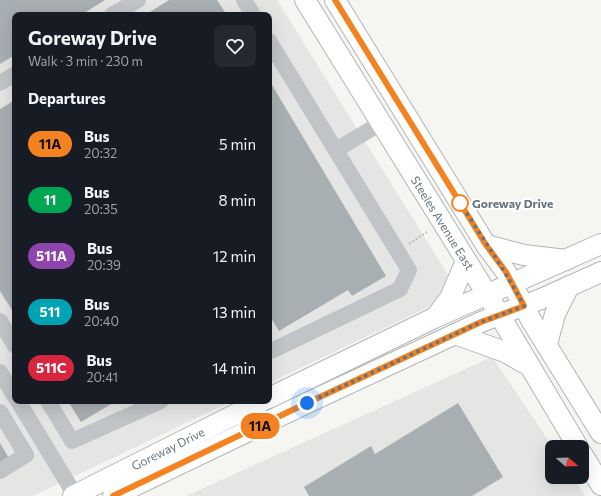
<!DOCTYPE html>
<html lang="en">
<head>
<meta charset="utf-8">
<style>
  body { margin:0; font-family:Commissioner,sans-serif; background:#242831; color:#f1f3f6; height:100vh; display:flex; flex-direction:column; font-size:15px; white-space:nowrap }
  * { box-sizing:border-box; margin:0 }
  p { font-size:13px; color:#9ea1a6 }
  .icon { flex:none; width:22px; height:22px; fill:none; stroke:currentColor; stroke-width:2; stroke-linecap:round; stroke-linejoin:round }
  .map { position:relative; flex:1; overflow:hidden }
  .side { position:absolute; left:12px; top:12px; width:260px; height:392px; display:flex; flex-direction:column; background:#171b24; border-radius:8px; box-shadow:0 4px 16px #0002 }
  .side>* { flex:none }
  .badge { padding:0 8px; border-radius:13px; font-size:14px; line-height:26px }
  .needle { width:26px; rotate:109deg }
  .buttons { position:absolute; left:545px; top:440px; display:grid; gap:8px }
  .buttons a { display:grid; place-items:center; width:44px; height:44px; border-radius:8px; background:#171b24; box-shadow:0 4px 16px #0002; font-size:20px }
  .you { position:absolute; width:20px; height:20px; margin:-10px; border:3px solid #fff; border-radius:50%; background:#1a73e8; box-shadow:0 0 0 6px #1a73e833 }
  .map>.badge { position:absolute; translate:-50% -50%; box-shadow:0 0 0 2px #fff }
  h2 { padding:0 16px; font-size:15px; line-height:36px }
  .round { display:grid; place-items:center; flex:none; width:42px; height:42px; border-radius:8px; background:#242831 }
  .headline { display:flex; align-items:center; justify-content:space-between; height:68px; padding:0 16px }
  h1 { font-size:19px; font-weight:700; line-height:30px }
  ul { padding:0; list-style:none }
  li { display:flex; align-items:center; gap:12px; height:56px; padding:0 16px }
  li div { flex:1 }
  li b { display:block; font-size:15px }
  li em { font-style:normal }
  li .badge { min-width:44px; font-weight:700; text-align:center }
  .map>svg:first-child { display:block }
</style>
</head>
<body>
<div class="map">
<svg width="601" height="496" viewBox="0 0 601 496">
  <rect width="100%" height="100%" fill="#f5f5f1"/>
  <path fill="#e5e6e4" d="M 0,0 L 277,0 L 448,275 L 437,303 L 269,383 L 269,15 L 15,15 L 15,401 L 232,401 L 33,496 L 0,496 Z
    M 492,357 L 553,447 L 552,477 L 573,477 L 585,496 L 186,496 Z"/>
  <path fill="#a7afb3" d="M 0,0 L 105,0 L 81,15 L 15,15 L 15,55 L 0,64 Z
    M 169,0 L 217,0 L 227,15 L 145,15 Z
    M 269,80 L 386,276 L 352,296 L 348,290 L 279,331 L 269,315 Z
    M 15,100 L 15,315 L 0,291 L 0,109 Z
    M 68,401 L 116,401 L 81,422 Z
    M 458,403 L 503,477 L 472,496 L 309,496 L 304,487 L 371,446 L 375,454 Z
    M 0,443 L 9,458 L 0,464 Z"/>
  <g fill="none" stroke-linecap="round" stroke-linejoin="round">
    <defs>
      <g id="major">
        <path id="s1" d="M 305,0 L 487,294 L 578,447"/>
        <path d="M 335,0 L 486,245 L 506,272 L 531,320 L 601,433"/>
        <path d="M 486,245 L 524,255 L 566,260"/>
        <path d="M 436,317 L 450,298 L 466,261"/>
        <path d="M 455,334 L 505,352 L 528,365"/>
        <path d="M 547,344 L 555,314 L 569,286"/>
        <path d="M 269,398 L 434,318 L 601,244"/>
        <path d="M 582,454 L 601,485"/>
        <path id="s2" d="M 73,496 L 262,401"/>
        <path d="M 113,496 L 307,403 L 481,322 L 541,299 L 601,272"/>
      </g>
    </defs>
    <use href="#major" stroke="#b1b6b9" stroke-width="22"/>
    <path stroke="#babcbe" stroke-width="2" stroke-dasharray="2 2" stroke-linecap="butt" d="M 409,244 L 427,232"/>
    <path stroke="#c0c4c7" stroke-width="16" d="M 244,0 L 253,15
      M 112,15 L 138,0
      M 269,41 L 409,270 L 400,289 L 269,352
      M 0,83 L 15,74
      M 336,150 L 381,123
      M 0,321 L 15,346
      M 0,372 L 15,397
      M 18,401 L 75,495
      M 48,401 L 72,441 L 161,401
      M 0,412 L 26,455 L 0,471"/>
    <use href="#major" stroke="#fff" stroke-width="20"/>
  </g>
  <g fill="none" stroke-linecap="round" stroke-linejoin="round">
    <defs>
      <path id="line" d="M 113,496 L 307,403 L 481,322 L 524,306 L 506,272 L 486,245 L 335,0"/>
    </defs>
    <use href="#line" stroke="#fff" stroke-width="9"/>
    <use href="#line" stroke="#f58220" stroke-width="6"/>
    <path stroke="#647581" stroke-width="4" stroke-dasharray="0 7.2" d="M 307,403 L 481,322 L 524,306 C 505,270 482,237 460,203"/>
  </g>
  <circle fill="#fff" stroke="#f58220" stroke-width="2" cx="460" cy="203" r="8"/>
  <g text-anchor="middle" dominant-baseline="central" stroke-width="4" stroke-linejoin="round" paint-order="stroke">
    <g font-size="12" font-weight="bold" fill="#647581" stroke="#fff" text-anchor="start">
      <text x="472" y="203">Goreway Drive</text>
    </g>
    <g font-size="12" fill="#647581" stroke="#fff">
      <text stroke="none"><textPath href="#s1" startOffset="262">Steeles Avenue East</textPath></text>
      <text stroke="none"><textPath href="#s2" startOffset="106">Goreway Drive</textPath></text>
    </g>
  </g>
</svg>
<div class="buttons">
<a><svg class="needle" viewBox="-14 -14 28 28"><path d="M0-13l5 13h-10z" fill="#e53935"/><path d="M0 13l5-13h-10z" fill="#9ea1a6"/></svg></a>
</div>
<div class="you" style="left:307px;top:403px"></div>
<b class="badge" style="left:260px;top:426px;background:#f58220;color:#111">11A</b>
<section class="side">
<div class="headline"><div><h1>Goreway Drive</h1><p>Walk · 3 min · 230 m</p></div><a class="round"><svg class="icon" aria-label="heart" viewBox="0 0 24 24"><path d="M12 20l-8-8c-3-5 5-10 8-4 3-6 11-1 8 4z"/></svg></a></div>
<h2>Departures</h2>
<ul>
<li><span class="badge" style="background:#f58220;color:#111">11A</span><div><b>Bus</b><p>20:32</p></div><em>5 min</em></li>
<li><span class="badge" style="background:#00a651;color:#fff">11</span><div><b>Bus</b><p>20:35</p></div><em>8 min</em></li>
<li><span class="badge" style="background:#8e44ad;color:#fff">511A</span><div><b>Bus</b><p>20:39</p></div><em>12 min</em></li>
<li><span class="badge" style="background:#00a3b4;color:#fff">511</span><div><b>Bus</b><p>20:40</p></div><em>13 min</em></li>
<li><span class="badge" style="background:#d7263d;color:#fff">511C</span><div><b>Bus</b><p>20:41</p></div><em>14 min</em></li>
</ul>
</section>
</div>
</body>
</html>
